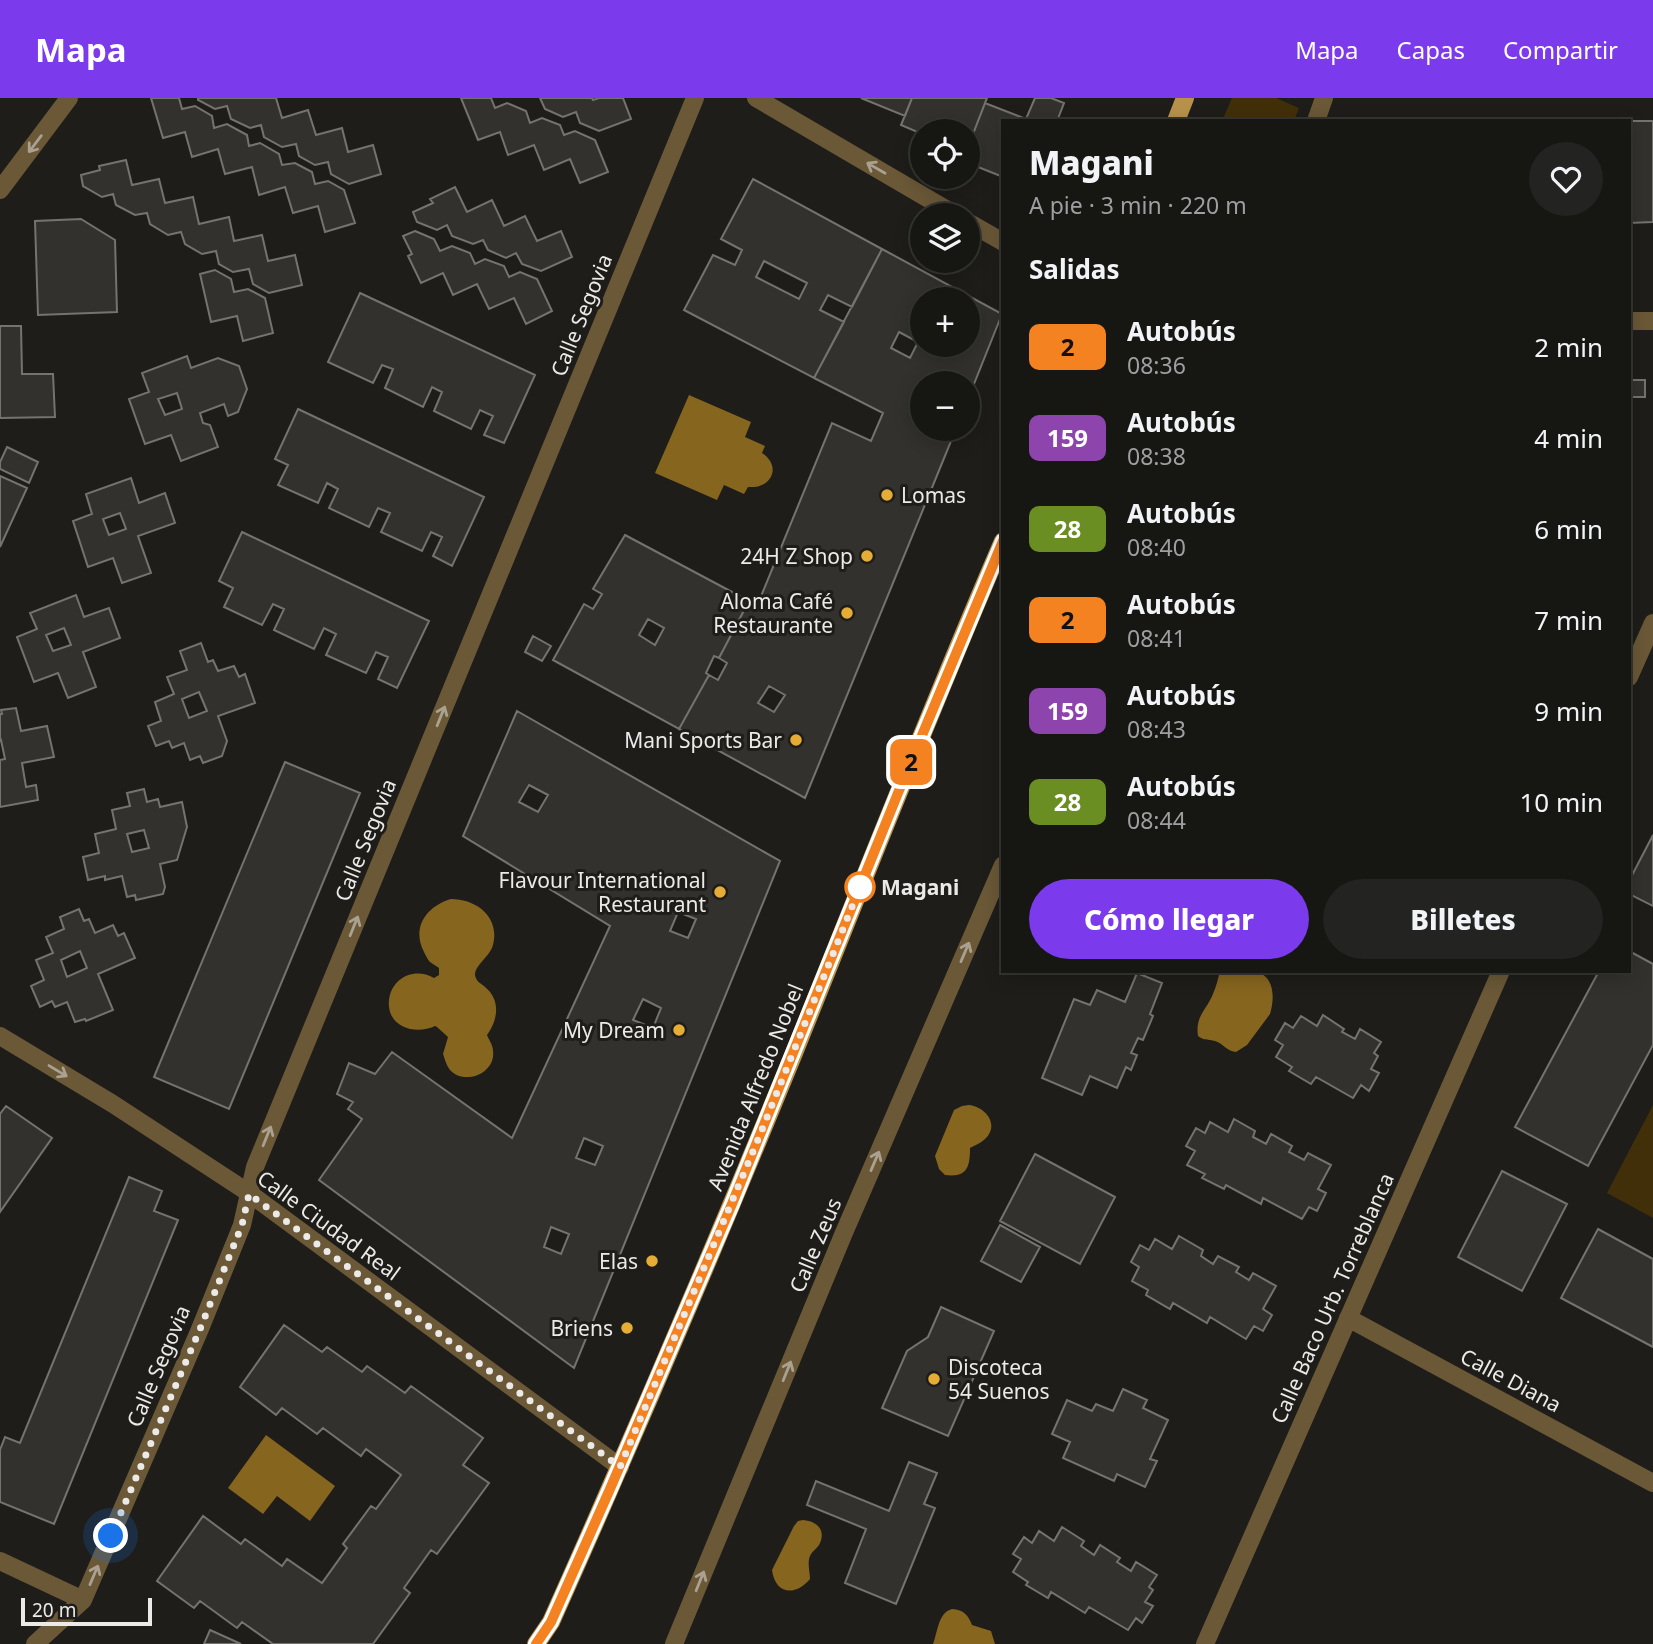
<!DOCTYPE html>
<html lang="es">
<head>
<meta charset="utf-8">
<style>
  body { margin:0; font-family:"Noto Sans",sans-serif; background:#232321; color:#f1f3f6; height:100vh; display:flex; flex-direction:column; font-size:26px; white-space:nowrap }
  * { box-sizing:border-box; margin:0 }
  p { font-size:23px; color:#9e9fa0 }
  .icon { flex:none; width:38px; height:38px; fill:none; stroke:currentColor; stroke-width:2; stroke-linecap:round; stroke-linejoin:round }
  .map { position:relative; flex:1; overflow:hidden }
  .panel { position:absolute; left:1001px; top:21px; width:630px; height:854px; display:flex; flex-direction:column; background:#161613; border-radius:0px; box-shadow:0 4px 18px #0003,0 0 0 2px #353533 }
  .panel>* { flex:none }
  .badge { padding:0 14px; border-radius:10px; font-size:24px; line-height:46px }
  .tools { position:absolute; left:910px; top:21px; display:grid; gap:14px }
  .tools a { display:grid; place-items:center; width:70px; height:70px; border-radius:50%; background:#161613; box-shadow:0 4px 18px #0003,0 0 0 2px #353533; font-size:35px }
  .scale { position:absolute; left:21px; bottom:18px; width:131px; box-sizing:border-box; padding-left:7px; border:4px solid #ebeae8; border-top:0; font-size:19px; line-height:24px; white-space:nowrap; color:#ebeae8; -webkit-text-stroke:5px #1e1d19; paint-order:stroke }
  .you { position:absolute; width:35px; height:35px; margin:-18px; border:5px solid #fff; border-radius:50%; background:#1a73e8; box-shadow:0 0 0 10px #1a73e833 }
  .map>.badge { position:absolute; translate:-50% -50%; box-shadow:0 0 0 4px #fff }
  h2 { padding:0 28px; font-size:26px; line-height:63px }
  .round { display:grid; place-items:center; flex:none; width:74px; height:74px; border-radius:37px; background:#232321 }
  .summary { display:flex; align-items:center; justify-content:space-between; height:119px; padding:0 28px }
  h1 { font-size:33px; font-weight:800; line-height:52px }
  .cta { display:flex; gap:14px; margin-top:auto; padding:14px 28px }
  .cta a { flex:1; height:80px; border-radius:42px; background:#7c3aed; color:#fff; font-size:28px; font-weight:800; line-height:80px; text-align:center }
  .cta a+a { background:#232321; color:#f1f3f6 }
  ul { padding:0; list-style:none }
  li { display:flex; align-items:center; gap:21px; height:91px; padding:0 28px }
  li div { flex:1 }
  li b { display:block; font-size:26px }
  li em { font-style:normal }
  li .badge { min-width:77px; font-weight:700; text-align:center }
  header { display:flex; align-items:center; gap:42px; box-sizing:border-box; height:98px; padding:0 35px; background:#7c3aed; color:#fff }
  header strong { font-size:33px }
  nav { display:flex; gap:38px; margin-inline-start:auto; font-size:24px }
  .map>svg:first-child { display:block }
</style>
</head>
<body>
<header>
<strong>Mapa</strong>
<nav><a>Mapa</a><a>Capas</a><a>Compartir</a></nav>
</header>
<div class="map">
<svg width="1653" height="1546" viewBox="0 0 1653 1546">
  <rect width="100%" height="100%" fill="#1e1d19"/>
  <path fill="#412f09" d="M 1232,0 L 1276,0 L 1299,10 L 1294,23 L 1222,23 Z
    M 1653,1007 L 1653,1120 L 1607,1095 Z"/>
  <path fill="#86651f" d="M 689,297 L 751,324 L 745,339 L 765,348 L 762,355 C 782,368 772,391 748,389 L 744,396 L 724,387 L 717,402 L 655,375 Z
    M 451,801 C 478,801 502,821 492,850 C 488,859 474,869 475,877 C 476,884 481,885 485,889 C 501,902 498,922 487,937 C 489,942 493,947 493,953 C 496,975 465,988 450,972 C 446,967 445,961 443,956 L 448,939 L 437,929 L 435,928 C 414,938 386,928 389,902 C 392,879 415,869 434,880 L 439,877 L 439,870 C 436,868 433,866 430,864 C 428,862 425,856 424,854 C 411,829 427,808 451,801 Z
    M 1220,873 L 1248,873 L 1254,877 L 1262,876 C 1275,884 1274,903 1270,916 L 1247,947 L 1236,954 C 1226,953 1224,946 1215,943 C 1208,941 1204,943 1198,938 C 1195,918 1206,913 1213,896 C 1216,889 1218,881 1220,873 Z
    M 969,1007 C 986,1009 1000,1027 985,1041 C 981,1045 975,1047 970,1050 C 970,1068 968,1080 945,1077 L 939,1071 L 935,1058 L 954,1012 L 962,1008 Z
    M 266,1337 L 335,1388 L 310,1423 L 277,1398 L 263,1416 L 228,1390 Z
    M 803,1422 C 816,1423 826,1431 820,1445 C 818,1450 812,1453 810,1458 C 807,1465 810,1474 810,1481 C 795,1499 775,1496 772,1472 L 794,1428 L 798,1423 Z
    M 952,1511 C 964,1512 968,1517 972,1527 L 991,1533 L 995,1546 L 933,1546 C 938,1533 938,1515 952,1511 Z"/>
  <path fill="#33312e" stroke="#75736f" stroke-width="2" fill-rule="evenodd" d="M 151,0 L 179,0 L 182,11 L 195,8 L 212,18 L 214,30 L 227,26 L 247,37 L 249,48 L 260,45 L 279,56 L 282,67 L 295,65 L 312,74 L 315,86 L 328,83 L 344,92 L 355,125 L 325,134 L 318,108 L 293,115 L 285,89 L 259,97 L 252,69 L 225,76 L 218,51 L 192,59 L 185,34 L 163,40 Z
    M 198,0 L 276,0 L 282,20 L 308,12 L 316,37 L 342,30 L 348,54 L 373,47 L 381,76 L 349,86 L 331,76 L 328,64 L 315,67 L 299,58 L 296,46 L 282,49 L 264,39 L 261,27 L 250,30 L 231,21 L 227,8 L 215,11 L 198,2 Z
    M 461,0 L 491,0 L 495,10 L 507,5 L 526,13 L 530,25 L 542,20 L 560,27 L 564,37 L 575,33 L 595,42 L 608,74 L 580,85 L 570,61 L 544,72 L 534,47 L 508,57 L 500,34 L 478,42 Z
    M 540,0 L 592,0 L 593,2 L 599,0 L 623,0 L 631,21 L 599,33 L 580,25 L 576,14 L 563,19 L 545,11 Z
    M 861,0 L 912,0 L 905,18 Z
    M 912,0 L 987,0 L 968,49 L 968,33 L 922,33 L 922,36 L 901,27 Z
    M 1035,0 L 1051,0 L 1064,5 L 1057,23 L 1003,23 L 1003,79 L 968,65 L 968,49 L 985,5 L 1026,21 Z
    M 1562,23 L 1653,23 L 1653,124 L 1629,125 L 1629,23 Z
    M 126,62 L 132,87 L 159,81 L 165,105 L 193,99 L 199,126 L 229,119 L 234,143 L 262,137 L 268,163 L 295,157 L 302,187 L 269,195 L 253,186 L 249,171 L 233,174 L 219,166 L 216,153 L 202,156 L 185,146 L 181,134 L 168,137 L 150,126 L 147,115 L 135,117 L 116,107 L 113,96 L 102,99 L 83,88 L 81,77 L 100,72 L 99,68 Z
    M 753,81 L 882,151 L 852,209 L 828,197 L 820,212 L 844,224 L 814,280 L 684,212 L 713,157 L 735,167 L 742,152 L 721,141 ZM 764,163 L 807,185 L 799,201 L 756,179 Z
    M 455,89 L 467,114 L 492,102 L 504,128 L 525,118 L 537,143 L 561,133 L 572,159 L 541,173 L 522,166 L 516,155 L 506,160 L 488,152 L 483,142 L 473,146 L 452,138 L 447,127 L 437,132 L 417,124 L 413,114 L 433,105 L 430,101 Z
    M 81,121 L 115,142 L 117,214 L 38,217 L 35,123 Z
    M 415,133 L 434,141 L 440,153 L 452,148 L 470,155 L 475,166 L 485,161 L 504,168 L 509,179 L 520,174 L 537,181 L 552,213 L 526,226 L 514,200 L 489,211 L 477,186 L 453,197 L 443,175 L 421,185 L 408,158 L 412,156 L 403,138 Z
    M 882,151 L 1002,216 L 968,301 L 968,285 L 922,285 L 922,331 L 956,331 L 805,700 L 679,631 L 709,577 L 718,582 L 727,565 L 719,560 L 749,503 L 757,508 L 832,325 L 871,343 L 883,315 L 814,280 ZM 922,201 L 968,201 L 968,247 L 922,247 ZM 899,234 L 918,244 L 910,260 L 891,250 ZM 769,588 L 785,597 L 774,614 L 758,605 Z
    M 215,172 L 231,181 L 234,194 L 248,191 L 265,200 L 273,235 L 243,243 L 237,218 L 211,224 L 200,176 Z
    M 360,195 L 535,277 L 504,345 L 484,337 L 493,318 L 480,312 L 471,331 L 434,313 L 442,294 L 432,289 L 423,309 L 385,290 L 393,271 L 382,267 L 373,285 L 328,264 Z
    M 0,228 L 21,228 L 22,276 L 53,276 L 55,319 L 0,320 Z
    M 187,258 L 191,270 L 218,260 L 239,268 L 247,291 L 238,314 L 228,318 L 224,306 L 200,315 L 203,325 L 210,327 L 218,349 L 181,363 L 171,337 L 145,346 L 129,301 L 149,294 L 142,275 ZM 177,295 L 182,311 L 165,317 L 158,301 Z
    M 1629,282 L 1645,282 L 1645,299 L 1629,299 Z
    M 298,311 L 484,399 L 452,468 L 433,458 L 442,439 L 431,434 L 422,453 L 381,434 L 390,415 L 378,410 L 369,429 L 329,410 L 338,391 L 327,385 L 318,405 L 278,387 L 288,367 L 275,361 Z
    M 7,349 L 38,364 L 29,385 L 0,371 L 0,364 Z
    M 0,378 L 27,390 L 0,449 Z
    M 131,380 L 139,405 L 165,395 L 175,425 L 138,438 L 151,475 L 122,485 L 113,460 L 88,469 L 73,423 L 92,416 L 86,396 ZM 120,415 L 126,431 L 109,437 L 103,421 Z
    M 242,434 L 429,523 L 397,590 L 378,581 L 388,559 L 376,554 L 366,575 L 326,557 L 336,536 L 324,530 L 314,551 L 274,532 L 284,511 L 273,506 L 262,527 L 224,509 L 233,490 L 219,483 Z
    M 625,437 L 749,503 L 719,560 L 714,558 L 706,575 L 709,577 L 679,631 L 553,562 L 584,506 L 593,511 L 602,496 L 593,491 ZM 648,521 L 664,530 L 655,547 L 639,537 Z
    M 76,497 L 84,519 L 109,510 L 120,540 L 83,554 L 96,589 L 68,600 L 58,575 L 34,584 L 17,539 L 37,531 L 30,515 ZM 64,530 L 71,547 L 53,553 L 46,537 Z
    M 533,538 L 551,548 L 542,563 L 525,554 Z
    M 201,545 L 208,564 L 213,562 L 218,573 L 234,568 L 239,579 L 245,576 L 255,605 L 218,618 L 227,643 L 222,658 L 203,665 L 200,658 L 190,662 L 184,645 L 172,650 L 169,643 L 156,648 L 148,628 L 161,623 L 155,604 L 174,596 L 167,579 L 187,572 L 180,553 ZM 199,594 L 207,613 L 189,620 L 182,601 Z
    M 16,610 L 21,633 L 47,628 L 54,659 L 22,665 L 26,689 L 36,687 L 38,702 L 0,709 L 0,662 L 5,661 L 1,642 L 0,643 L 0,616 L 2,616 L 1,612 Z
    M 517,613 L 780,763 L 574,1270 L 319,1082 L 362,1021 L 348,1011 L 353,1004 L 337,996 L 349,965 L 375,976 L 392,954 L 512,1040 L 610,828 L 463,738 ZM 529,687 L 548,697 L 538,714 L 519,704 ZM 678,814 L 696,821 L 688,840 L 670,833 ZM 643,901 L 661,910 L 653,930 L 633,922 ZM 584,1040 L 603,1048 L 595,1067 L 576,1060 ZM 551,1129 L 569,1136 L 561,1156 L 544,1149 Z
    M 285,664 L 360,695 L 229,1011 L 154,979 Z
    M 144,691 L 147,704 L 158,701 L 160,709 L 182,704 L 187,729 L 177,762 L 160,766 L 165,789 L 163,796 L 136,802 L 135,797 L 127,799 L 122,778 L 105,782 L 105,778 L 88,782 L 83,759 L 99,755 L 95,736 L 116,731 L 112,712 L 130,708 L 127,695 ZM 144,732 L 149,750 L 132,754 L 127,736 Z
    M 1653,737 L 1653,808 L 1629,796 L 1629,783 Z
    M 79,811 L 84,823 L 89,821 L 95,835 L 113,827 L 118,838 L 124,835 L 135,860 L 98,876 L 113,912 L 86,923 L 85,921 L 75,924 L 67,904 L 55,909 L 52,903 L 40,909 L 31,888 L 44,882 L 36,862 L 53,855 L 46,839 L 64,831 L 60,819 ZM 80,853 L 87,870 L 67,879 L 61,862 Z
    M 1629,853 L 1653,866 L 1653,947 L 1588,1068 L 1515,1029 L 1599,873 L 1629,873 Z
    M 1137,875 L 1162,885 L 1150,916 L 1153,918 L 1143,942 L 1138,940 L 1131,955 L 1137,957 L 1131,972 L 1126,969 L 1117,990 L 1090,978 L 1082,997 L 1042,980 L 1074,901 L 1090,907 L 1097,892 L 1125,904 Z
    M 1323,917 L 1344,931 L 1342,934 L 1355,941 L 1360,931 L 1381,944 L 1374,955 L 1378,958 L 1371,971 L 1379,975 L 1369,993 L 1361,987 L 1353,1000 L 1316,979 L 1311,986 L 1289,973 L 1292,969 L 1276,959 L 1283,947 L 1275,942 L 1285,925 L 1293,930 L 1301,918 L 1317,928 Z
    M 6,1008 L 52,1040 L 0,1114 L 0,1016 Z
    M 1234,1021 L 1255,1033 L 1253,1039 L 1266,1046 L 1271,1036 L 1292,1048 L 1289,1054 L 1304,1062 L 1308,1055 L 1331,1067 L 1318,1091 L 1326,1095 L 1317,1113 L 1309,1109 L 1302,1121 L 1263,1100 L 1261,1106 L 1226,1087 L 1224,1091 L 1202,1080 L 1205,1076 L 1187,1067 L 1195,1053 L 1186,1048 L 1196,1030 L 1205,1035 L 1210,1024 L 1228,1034 Z
    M 1035,1056 L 1115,1099 L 1080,1166 L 1000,1123 Z
    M 1502,1073 L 1567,1106 L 1522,1193 L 1458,1159 Z
    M 129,1079 L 162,1093 L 154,1113 L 178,1122 L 54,1426 L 0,1404 L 0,1352 L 5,1339 L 20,1345 Z
    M 1000,1127 L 1040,1149 L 1021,1184 L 981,1163 Z
    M 1598,1131 L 1653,1161 L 1653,1249 L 1561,1200 Z
    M 1179,1138 L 1203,1152 L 1201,1158 L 1213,1166 L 1218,1158 L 1239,1169 L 1236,1174 L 1249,1182 L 1253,1175 L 1276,1188 L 1263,1211 L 1272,1217 L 1263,1233 L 1254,1228 L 1246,1241 L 1210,1219 L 1207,1225 L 1173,1205 L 1170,1211 L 1146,1197 L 1148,1192 L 1132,1183 L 1139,1169 L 1131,1164 L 1140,1147 L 1149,1152 L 1155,1141 L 1172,1151 Z
    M 941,1209 L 994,1233 L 948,1338 L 882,1310 L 907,1253 L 928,1239 Z
    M 284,1227 L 322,1254 L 327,1249 L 362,1274 L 367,1268 L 405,1295 L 411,1288 L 483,1340 L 463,1367 L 489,1385 L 437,1456 L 431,1452 L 404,1490 L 410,1495 L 373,1546 L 273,1546 L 242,1524 L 237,1530 L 200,1503 L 194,1510 L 157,1483 L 203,1418 L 241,1446 L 245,1441 L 282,1468 L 287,1461 L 322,1485 L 347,1450 L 343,1446 L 371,1408 L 376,1411 L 401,1377 L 366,1351 L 361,1358 L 323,1330 L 317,1336 L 282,1310 L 276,1317 L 240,1289 Z
    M 1123,1291 L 1147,1302 L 1143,1310 L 1168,1322 L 1150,1361 L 1157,1363 L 1145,1389 L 1117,1376 L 1114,1383 L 1063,1360 L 1070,1344 L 1052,1336 L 1067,1302 L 1092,1313 L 1096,1306 L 1113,1313 Z
    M 909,1364 L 937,1375 L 924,1406 L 935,1410 L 896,1506 L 845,1485 L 866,1431 L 807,1407 L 816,1383 L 889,1413 Z
    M 1062,1429 L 1084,1443 L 1081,1448 L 1094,1457 L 1100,1447 L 1120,1460 L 1117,1464 L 1131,1473 L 1136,1464 L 1157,1477 L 1149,1489 L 1153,1492 L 1145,1504 L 1153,1508 L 1142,1525 L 1136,1520 L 1128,1532 L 1089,1509 L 1085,1515 L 1051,1494 L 1048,1500 L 1026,1487 L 1028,1484 L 1013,1474 L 1021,1461 L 1013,1456 L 1024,1439 L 1032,1445 L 1039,1433 L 1054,1443 Z
    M 210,1532 L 241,1546 L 204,1546 Z"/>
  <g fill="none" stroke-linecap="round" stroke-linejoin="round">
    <path stroke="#6a5837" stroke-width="18" d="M 756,0 L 956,117
      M 1316,23 L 1324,0
      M 0,92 L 69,0
      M 968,124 L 1003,144
      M 1629,223 L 1653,223
      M 1629,579 L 1653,525
      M 0,938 L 113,1006 L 249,1095 L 620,1369
      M 1348,1220 L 1653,1385
      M 0,1463 L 83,1502
      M 35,1546 L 83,1502 L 200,1231 L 242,1127 L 255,1069 L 695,0
      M 674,1546 L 843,1137 L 1003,767
      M 1205,1546 L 1501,873"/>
    <path stroke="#b8924b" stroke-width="18" d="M 1176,23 L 1185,0
      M 536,1546 L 551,1524 C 635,1336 716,1146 794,955 C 863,784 930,612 1003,443"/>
  </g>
  <defs><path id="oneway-shaft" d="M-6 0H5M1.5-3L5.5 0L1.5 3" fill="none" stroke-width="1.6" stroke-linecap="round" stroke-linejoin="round" transform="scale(1.75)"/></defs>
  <g stroke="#aaa190">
    <use href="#oneway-shaft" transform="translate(35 46) rotate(127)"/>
    <use href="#oneway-shaft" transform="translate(876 70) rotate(-150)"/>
    <use href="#oneway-shaft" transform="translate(441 618) rotate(-68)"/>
    <use href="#oneway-shaft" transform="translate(354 828) rotate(-68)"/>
    <use href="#oneway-shaft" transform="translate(965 854) rotate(-67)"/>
    <use href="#oneway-shaft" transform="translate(58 973) rotate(31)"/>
    <use href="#oneway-shaft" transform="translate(267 1038) rotate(-68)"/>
    <use href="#oneway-shaft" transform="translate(875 1063) rotate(-67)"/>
    <use href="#oneway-shaft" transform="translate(787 1273) rotate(-68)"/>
    <use href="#oneway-shaft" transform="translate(94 1477) rotate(-67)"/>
    <use href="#oneway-shaft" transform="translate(700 1483) rotate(-68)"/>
  </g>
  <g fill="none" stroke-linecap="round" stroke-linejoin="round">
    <defs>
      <path id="line" d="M 536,1546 L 551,1524 L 610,1391 L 732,1106 L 898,695 L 1003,443"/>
    </defs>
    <use href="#line" stroke="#fff" stroke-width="16"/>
    <use href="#line" stroke="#f58220" stroke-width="10"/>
    <path stroke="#ebeae8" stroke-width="7" stroke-dasharray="0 12.6" d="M 111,1438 L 200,1231 L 242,1127 L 249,1096 L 620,1369 L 757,1044 L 860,789"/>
  </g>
  <g fill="#e5ad36" stroke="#1e1d19" stroke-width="2.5">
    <circle cx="887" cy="397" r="7"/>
    <circle cx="867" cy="458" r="7"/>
    <circle cx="847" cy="515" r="7"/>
    <circle cx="796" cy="642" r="7"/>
    <circle cx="720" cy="794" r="7"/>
    <circle cx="679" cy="932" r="7"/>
    <circle cx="652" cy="1163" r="7"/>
    <circle cx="627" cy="1230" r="7"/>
    <circle cx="934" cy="1281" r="7"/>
  </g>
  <circle fill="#fff" stroke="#f58220" stroke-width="3.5" cx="860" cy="789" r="14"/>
  <g text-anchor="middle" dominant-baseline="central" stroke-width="6" stroke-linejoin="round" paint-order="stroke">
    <g font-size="21" fill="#ebeae8" stroke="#1e1d19">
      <text transform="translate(581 217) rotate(-68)">Calle Segovia</text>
      <text transform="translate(365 742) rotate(-68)">Calle Segovia</text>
      <text transform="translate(755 989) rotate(-68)">Avenida Alfredo Nobel</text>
      <text transform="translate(329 1127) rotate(36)">Calle Ciudad Real</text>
      <text transform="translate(815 1147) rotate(-67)">Calle Zeus</text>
      <text transform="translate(1332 1200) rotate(-66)">Calle Baco Urb. Torreblanca</text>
      <text transform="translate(158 1268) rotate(-67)">Calle Segovia</text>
      <text transform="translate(1511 1282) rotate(28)">Calle Diana</text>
    </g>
    <g font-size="21" fill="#ebeae8" stroke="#1e1d19" text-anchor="end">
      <text x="901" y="397" text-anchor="start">Lomas</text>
      <text x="853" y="458">24H Z Shop</text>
      <text x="833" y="503">Aloma Café<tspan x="833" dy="24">Restaurante</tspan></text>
      <text x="782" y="642">Mani Sports Bar</text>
      <text x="706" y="782">Flavour International<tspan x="706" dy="24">Restaurant</tspan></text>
      <text x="665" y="932">My Dream</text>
      <text x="638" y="1163">Elas</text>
      <text x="613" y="1230">Briens</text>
      <text x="948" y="1269" text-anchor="start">Discoteca<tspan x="948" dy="24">54 Suenos</tspan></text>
    </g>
    <g font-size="21" font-weight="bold" fill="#ebeae8" stroke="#1e1d19" text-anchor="start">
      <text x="881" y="789">Magani</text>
    </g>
  </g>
</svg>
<div class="tools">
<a><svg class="icon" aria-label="locate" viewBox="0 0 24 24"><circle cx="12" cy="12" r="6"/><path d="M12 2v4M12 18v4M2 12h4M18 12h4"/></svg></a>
<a><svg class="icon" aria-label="layers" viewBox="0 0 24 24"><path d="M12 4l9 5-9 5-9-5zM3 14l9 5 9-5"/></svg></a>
<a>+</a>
<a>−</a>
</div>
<div class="scale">20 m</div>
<div class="you" style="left:111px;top:1438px"></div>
<b class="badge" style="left:911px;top:664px;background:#f58220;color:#111">2</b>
<section class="panel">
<div class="summary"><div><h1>Magani</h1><p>A pie · 3 min · 220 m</p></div><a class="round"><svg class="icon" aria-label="heart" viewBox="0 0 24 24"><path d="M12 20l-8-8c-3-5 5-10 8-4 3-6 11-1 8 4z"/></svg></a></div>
<h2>Salidas</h2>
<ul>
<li><span class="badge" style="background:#f58220;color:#111">2</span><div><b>Autobús</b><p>08:36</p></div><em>2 min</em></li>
<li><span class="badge" style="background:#8e44ad;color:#fff">159</span><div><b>Autobús</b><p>08:38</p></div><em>4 min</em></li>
<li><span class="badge" style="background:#6b8e23;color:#fff">28</span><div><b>Autobús</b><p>08:40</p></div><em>6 min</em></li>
<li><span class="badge" style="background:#f58220;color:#111">2</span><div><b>Autobús</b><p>08:41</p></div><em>7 min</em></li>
<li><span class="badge" style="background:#8e44ad;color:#fff">159</span><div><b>Autobús</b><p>08:43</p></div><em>9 min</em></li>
<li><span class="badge" style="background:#6b8e23;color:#fff">28</span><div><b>Autobús</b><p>08:44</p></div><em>10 min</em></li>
</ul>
<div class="cta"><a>Cómo llegar</a><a>Billetes</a></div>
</section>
</div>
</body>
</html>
